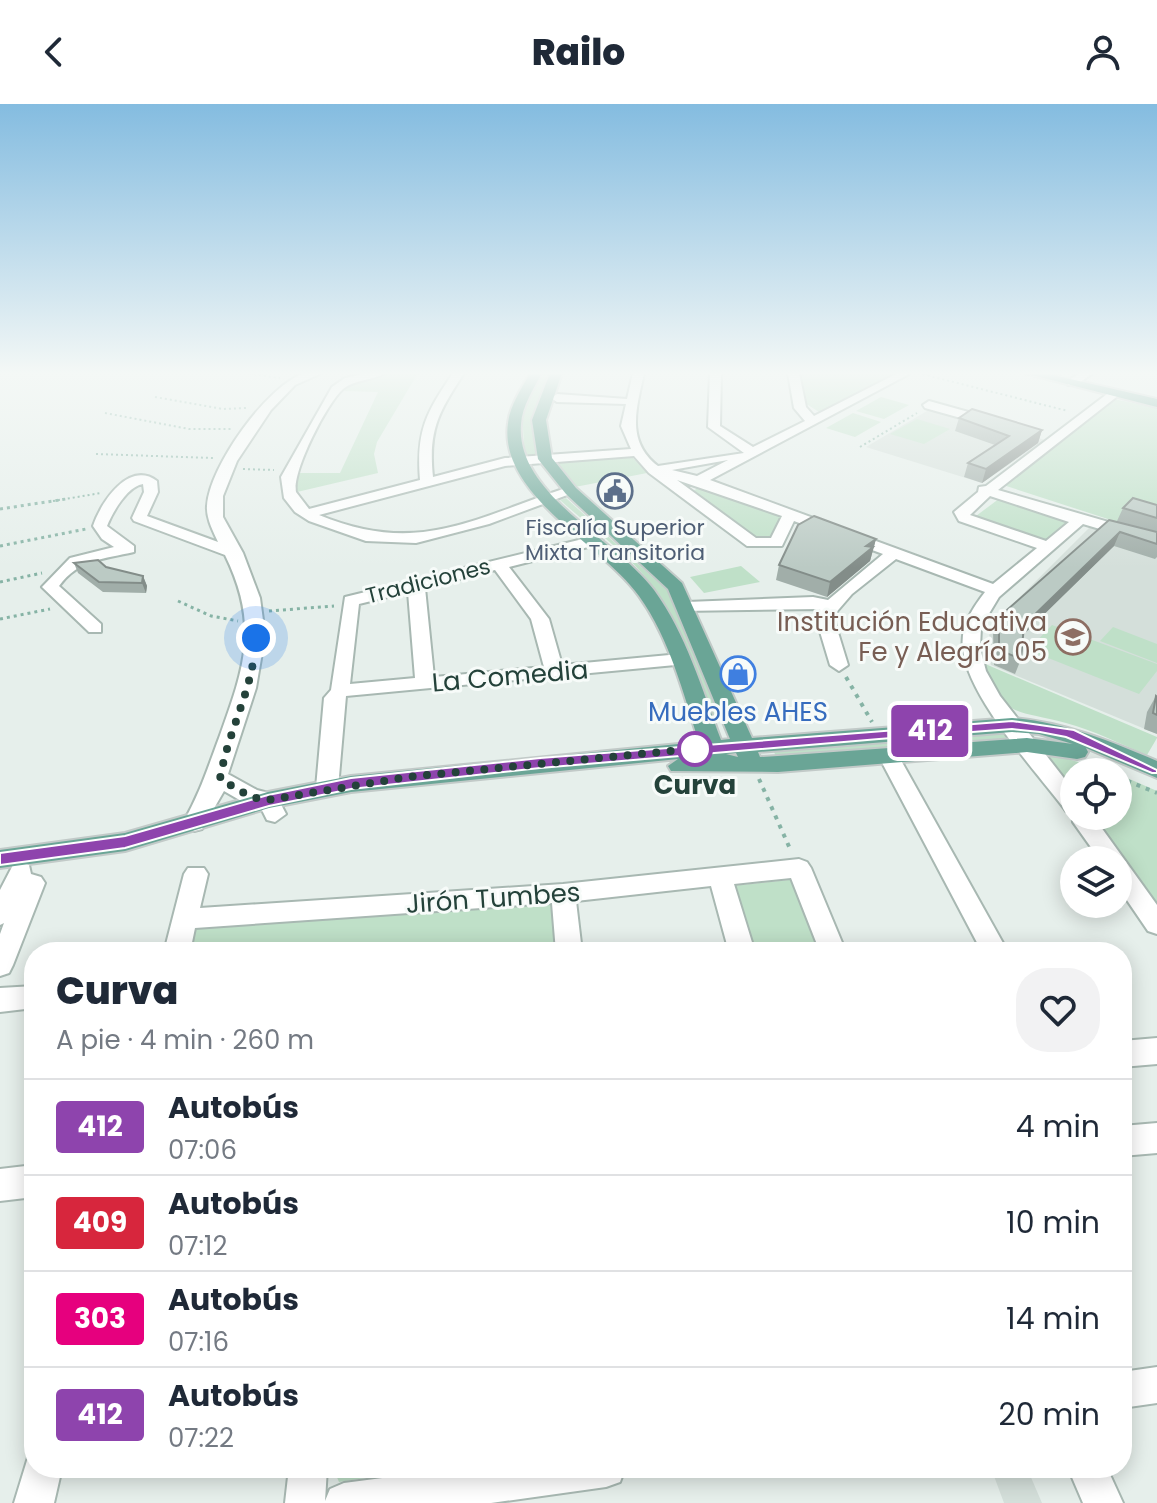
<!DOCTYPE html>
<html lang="es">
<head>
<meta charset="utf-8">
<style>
  body { margin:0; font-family:Poppins,sans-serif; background:#f2f2f3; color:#1f2937; height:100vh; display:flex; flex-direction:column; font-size:30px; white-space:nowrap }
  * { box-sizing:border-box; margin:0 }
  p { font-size:26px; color:#747a83 }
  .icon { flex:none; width:44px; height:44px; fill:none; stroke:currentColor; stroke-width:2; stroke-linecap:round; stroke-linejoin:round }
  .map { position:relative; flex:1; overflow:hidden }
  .sheet { position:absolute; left:24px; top:838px; width:1108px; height:536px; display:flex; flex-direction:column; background:#fff; border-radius:32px; box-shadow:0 4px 20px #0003 }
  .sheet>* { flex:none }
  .badge { padding:0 16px; border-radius:6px; font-size:28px; line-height:52px }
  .controls { position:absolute; left:1060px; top:654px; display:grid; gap:16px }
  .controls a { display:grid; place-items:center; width:72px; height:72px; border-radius:50%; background:#fff; box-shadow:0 4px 20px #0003; font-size:40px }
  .you { position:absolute; width:40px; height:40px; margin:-20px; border:6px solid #fff; border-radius:50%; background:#1a73e8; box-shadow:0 0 0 12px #1a73e833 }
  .map>.badge { position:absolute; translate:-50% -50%; box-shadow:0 0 0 4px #fff }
  .round { display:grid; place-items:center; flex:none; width:84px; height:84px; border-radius:32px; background:#f2f2f3 }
  .overview { display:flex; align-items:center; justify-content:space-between; height:136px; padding:0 32px }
  h1 { font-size:38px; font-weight:800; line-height:60px }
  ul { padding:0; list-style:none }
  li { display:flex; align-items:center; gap:24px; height:96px; padding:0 32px; border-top:2px solid #e0e1e3 }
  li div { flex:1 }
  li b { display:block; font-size:30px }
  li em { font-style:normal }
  li .badge { min-width:88px; font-weight:700; text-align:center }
  header { display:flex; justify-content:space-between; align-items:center; height:104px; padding:0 32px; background:#fff; font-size:36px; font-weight:800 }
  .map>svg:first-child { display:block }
</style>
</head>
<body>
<header><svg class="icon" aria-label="back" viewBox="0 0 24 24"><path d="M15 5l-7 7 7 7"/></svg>Railo<svg class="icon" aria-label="person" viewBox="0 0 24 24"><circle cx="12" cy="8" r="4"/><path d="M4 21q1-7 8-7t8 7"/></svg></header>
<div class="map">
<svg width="1157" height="1399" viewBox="0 0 1157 1399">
  <rect width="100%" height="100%" fill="#e6efeb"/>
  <path fill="#d4dfda" d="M 932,304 L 1045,336 L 982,379 L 866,343 Z
    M 1091,422 L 1157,443 L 1157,630 L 991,561 L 987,544 L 991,522 Z
    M 991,1364 L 1027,1364 L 1042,1399 L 1004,1399 Z"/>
  <path fill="#bfe0c8" d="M 390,269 L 418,269 L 377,338 L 374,350 L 378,369 L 297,388 L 297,369 L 340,369 L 378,288 L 344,287 L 353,278 Z
    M 541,269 L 552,269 L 541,293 L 537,352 L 525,352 L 522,312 Z
    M 799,269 L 896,269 L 819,308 L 805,299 Z
    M 881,293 L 909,301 L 884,315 L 856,307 Z
    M 1114,295 L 1157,304 L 1157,431 L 1000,380 Z
    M 853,309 L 881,318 L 855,333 L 826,324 Z
    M 917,315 L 950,325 L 924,340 L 890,330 Z
    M 631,352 L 647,369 L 575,383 L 556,359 Z
    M 699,383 L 782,411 L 770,438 L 755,436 L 692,388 Z
    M 566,394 L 672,491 L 721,615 L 713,617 C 697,575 684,529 659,491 C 635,454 592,425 560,396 Z
    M 1000,394 L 1072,417 L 1050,437 L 976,412 Z
    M 741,462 L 760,478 L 704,489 L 690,473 Z
    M 1052,521 L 1157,560 L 1157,567 L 1139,590 L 1028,546 Z
    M 1113,523 L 1157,540 L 1157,559 L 1100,537 Z
    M 983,559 L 1157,633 L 1157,634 L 1147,651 C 1120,640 1093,626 1066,619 C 1014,605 1004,615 983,559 Z
    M 1002,628 L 1008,636 L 777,653 L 773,647 Z
    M 1047,649 L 1113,668 L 1074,668 L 1074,687 Z
    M 1118,670 L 1157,687 L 1157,800 L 1093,712 L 1118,712 Z
    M 798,775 L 827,848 L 753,848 L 731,782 Z
    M 553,790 L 560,846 L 181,848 L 189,817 Z
    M 333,1364 L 431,1364 L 339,1378 Z"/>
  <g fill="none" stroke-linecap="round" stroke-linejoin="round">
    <defs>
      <path id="minor" d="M 305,269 L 322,269 L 295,281 L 271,306 L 237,357 L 223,392 L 223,413 L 243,449 L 260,494 L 265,531 L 256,584 L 228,670 L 257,686 L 276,691 L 286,710 L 275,718 L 267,716 L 260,702 L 243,698 L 224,687 L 202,725 L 194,727 L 183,719 C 200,689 207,666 219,634 C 244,564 260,522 225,451 L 134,417 L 132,414 L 144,388 L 143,380 C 128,382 113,407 107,422 L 134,442 L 134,448 C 104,455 79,455 59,482 L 101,520 L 101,528 L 89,528 L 42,483 L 70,454 L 114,443 L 102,435 L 93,422 C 101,398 129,356 157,377 L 158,388 L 147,412 L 218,438 C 213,427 206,414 207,402 C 209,363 267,281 305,269 Z
        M 366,269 L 385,269 C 372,277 355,275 343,285 C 327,299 292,367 296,388 L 309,405 L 420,376 C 416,327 426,309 453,269 L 464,269 C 439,308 428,325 433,373 L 505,354 L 631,345 L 621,322 L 626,300 L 557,298 L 551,294 L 557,290 L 627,295 L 633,269 L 644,269 C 637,303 625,337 658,362 L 744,349 L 708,323 L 710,269 L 721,269 L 720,322 L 753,343 L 805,317 L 794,304 L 788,269 L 799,269 L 806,303 L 814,312 L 898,269 L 911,269 L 710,376 L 993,480 L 1037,444 L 959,417 L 954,408 L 978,388 L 979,383 L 986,382 L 1111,287 L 1119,287 L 1119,291 L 998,386 L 1157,432 L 1157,442 L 1083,420 L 999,493 L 981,523 L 980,544 L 986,567 L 1000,592 L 1074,687 L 1074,712 L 1093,712 L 1157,801 L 1157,830 L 1148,827 L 1118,783 L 1118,756 L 1100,756 L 1073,718 L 1072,709 L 1066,707 C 1036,667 968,594 963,545 C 960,523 972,505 985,488 L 896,455 L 852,490 L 833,512 L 848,561 L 839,567 L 830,561 L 815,511 L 820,505 L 681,507 L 678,503 L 687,498 L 813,493 L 828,496 L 883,450 L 794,417 L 782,442 L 747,442 L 649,369 L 634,352 L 505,362 L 319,411 C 419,452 472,415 566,384 L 578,387 L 489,420 L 416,439 L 366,437 L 309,417 L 295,408 L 284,394 L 281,373 L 332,283 L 345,274 ZM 728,356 L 697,372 L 672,366 ZM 677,376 L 782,412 L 771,434 L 756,434 ZM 990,392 L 1069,418 L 1046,437 L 970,411 Z
        M 1080,269 L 1093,269 L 1076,281 L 1068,281 L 1068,277 Z
        M 929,297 L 997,316 L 999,319 L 993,323 L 925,304 L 923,301 Z
        M 595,432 L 603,437 L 600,440 L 509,463 L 549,515 L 562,561 L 680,550 L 686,552 L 686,560 L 346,592 L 338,684 L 335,689 L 319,689 L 316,684 L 324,594 L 331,586 L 345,493 ZM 495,466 L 531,515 L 544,563 L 434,573 L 425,484 ZM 408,488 L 415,574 L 350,580 L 359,500 Z
        M 888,644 L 898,651 L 1008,848 L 982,848 L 878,651 Z
        M 799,755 L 807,758 L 811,764 L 846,848 L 820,848 L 791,774 L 734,780 L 755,848 L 729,848 L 711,782 L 576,797 L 582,848 L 556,848 L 552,799 L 195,824 L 190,848 L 164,848 L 184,770 L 188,764 L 204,764 L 208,770 L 200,804 L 563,780 Z
        M 21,758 L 29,761 L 31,770 L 41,773 L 45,779 L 13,861 L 9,869 L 0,872 L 0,830 L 4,819 L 0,821 L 0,786 L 13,761 Z
        M 34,882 L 34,904 L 0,908 L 0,884 Z
        M 1157,934 L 1157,960 L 1122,963 L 1122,937 Z
        M 1157,1019 L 1157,1049 L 1122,1052 L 1122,1022 Z
        M 34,1061 L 34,1093 L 0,1097 L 0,1065 Z
        M 1157,1263 L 1157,1299 L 1122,1304 L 1122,1268 Z
        M 34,1348 L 34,1364 L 62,1364 L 54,1399 L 14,1399 L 29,1350 Z
        M 289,1364 L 327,1364 L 325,1397 L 330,1385 L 344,1379 L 459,1364 L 625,1364 L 620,1378 L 606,1383 L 491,1399 L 285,1399 Z
        M 1068,1364 L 1107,1364 L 1123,1399 L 1083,1399 Z"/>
      <path id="major" d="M 530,269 L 542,269 C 534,284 522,302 521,320 C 515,390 617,436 654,486 C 686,530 702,585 721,636 L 730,635 L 668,485 L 566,390 L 538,355 L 532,316 L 550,269 L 562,269 L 546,316 L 552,354 L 576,384 L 682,479 L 752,634 L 1012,614 C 1063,618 1110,637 1157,657 L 1157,674 L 1086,644 L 1088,648 L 1085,653 L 1077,655 L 1027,648 L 778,668 L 671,667 L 668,662 L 678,655 L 351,688 L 269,704 L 125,747 L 0,764 L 0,746 L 125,729 L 268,688 L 351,672 L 699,638 C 683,589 670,535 639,492 C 603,441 498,391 508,319 C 510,301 522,284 530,269 ZM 1012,628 L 1039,630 L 1073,640 L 1027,634 L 778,652 L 760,653 L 758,648 ZM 736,649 L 738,653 L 726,650 Z
        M 1024,269 L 1044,269 L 1157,295 L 1157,303 Z"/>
    </defs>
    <use href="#minor" stroke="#a8b8b2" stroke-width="4"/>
    <use href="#major" stroke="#c2cac8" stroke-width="4"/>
    <path stroke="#86b3a5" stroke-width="2" stroke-dasharray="2 3" stroke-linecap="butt" d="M 244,269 L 280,274
      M 918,269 L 1068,307
      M 155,293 L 223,305 L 246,304
      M 105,309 L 189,325 L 233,325
      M 860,343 L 917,309
      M 96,350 L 213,354
      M 243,365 L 274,366
      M 53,397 L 101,389"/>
    <path stroke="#86b3a5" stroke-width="3" stroke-dasharray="3 4" stroke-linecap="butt" d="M 0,405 L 66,395
      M 0,442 L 86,425
      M 0,478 L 42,469
      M 178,497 L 211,512 L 238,517
      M 269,507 L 334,502
      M 0,515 L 50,505"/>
    <path stroke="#86b3a5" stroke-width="4" stroke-dasharray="4 6" stroke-linecap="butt" d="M 846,573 L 872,618
      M 1089,662 L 1106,668
      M 1118,673 L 1157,689
      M 759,675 L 791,747"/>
    <use href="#minor" fill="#fff" fill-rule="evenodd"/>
    <use href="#major" fill="#6aa596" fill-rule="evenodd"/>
  </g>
  <path fill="#a1aea9" d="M 959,314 L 1042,326 L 1038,339 L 982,379 L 964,373 L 968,359 L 995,341 L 955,327 Z
    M 1157,401 L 1157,453 L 1155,455 L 1114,442 L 1023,530 L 1021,555 L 1015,570 L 994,561 L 993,527 L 999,513 L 1117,417 L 1123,404 Z
    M 876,435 L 870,457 L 827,493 L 776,476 L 779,461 Z
    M 74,459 L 106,463 L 143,472 L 147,482 L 146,489 L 103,488 L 78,469 Z
    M 1156,592 L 1157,593 L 1157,630 L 1144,625 L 1147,608 Z"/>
  <path fill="#838d89" d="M 1042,326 L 1038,339 L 982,379 L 986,365 Z
    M 1120,428 L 1114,442 L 1018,536 L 1024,521 Z
    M 876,435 L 870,457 L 827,493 L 830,478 L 866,442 Z
    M 143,472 L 147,482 L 146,489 L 142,479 Z"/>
  <path fill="#bbcac4" stroke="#838d89" stroke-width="2" d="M 972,305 L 1042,326 L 986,365 L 968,359 L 1009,332 L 959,314 Z
    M 1133,394 L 1157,401 L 1157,414 L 1123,404 Z
    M 814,412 L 876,435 L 866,442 L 873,443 L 830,478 L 779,461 L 798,421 Z
    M 1109,416 L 1157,428 L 1157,440 L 1120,428 L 1024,521 L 1021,555 L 999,546 L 999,513 Z
    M 98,456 L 106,463 L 143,472 L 142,479 L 99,478 L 74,459 Z
    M 1156,592 L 1157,593 L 1157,611 L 1153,609 Z"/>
  <linearGradient id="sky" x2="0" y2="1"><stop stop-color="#84bce0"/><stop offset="0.58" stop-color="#f4f8f6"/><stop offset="1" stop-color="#f4f8f6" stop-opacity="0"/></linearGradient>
  <rect width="1157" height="464" fill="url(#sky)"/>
  <path fill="#8e44ad" stroke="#fff" stroke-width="2" d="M 1012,617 L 1074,626 L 1157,666 L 1157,669 L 1152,669 L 1066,633 L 1040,628 L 1012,625 L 879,635 L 540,664 L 351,685 L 269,702 L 125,744 L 0,761 L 0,749 L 125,732 L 268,691 L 351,674 L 540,654 Z"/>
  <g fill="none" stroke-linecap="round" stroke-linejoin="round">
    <path stroke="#24423a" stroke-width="8" stroke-dasharray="0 14.4" d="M 256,534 C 254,584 228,626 220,675 L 251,693 L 268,696 L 408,673 L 701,644 L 695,645"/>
  </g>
  <defs>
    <symbol id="civic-ring" viewBox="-11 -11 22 22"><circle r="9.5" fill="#f7fbf9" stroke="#5c6f8a" stroke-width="1.5"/><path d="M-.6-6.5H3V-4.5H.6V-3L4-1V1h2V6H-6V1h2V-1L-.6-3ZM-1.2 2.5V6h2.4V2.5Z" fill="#5c6f8a"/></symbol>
    <symbol id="school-ring" viewBox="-11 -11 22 22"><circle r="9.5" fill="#f7fbf9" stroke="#8d6e63" stroke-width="1.5"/><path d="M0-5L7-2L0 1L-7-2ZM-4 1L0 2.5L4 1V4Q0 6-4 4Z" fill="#8d6e63"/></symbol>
    <symbol id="shop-ring" viewBox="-11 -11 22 22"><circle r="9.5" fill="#f7fbf9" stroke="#3f7fe0" stroke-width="1.5"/><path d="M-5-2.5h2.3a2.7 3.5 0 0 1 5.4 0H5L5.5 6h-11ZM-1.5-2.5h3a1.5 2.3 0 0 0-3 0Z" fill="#3f7fe0"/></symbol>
  </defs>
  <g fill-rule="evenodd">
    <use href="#civic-ring" x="595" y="367" width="40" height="40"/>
    <use href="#school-ring" x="1053" y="513" width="40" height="40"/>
    <use href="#shop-ring" x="718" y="550" width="40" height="40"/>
  </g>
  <circle fill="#fff" stroke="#8e44ad" stroke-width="4" cx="695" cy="645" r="16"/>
  <g text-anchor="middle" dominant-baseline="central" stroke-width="6" stroke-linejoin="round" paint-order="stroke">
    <g font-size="22" fill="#4e5e75" stroke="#f7fbf9">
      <text x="615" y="423">Fiscalía Superior<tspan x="615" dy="25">Mixta Transitoria</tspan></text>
    </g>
    <g font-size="22" fill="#24423a" stroke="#f7fbf9">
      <text transform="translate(428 477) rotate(-14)">Tradiciones</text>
    </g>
    <g font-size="26" fill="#785e54" stroke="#f7fbf9" text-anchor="end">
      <text x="1047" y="518">Institución Educativa<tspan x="1047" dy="30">Fe y Alegría 05</tspan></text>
    </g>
    <g font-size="26" fill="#24423a" stroke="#f7fbf9">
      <text transform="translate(510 572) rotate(-5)">La Comedia</text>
      <text transform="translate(493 794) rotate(-4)">Jirón Tumbes</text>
    </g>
    <g font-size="26" fill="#366cbe" stroke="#f7fbf9">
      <text x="738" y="608">Muebles AHES</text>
    </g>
    <g font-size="26" font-weight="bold" fill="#24423a" stroke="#f7fbf9">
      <text x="695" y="681">Curva</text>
    </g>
  </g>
</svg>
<div class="controls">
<a><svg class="icon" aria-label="locate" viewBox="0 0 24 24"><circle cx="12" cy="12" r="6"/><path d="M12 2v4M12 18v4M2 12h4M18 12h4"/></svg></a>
<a><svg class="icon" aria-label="layers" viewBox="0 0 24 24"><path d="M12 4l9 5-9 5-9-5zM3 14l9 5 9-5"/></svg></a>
</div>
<div class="you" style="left:256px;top:534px"></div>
<b class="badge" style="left:930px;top:627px;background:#8e44ad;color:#fff">412</b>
<section class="sheet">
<div class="overview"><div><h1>Curva</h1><p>A pie · 4 min · 260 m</p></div><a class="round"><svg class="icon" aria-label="heart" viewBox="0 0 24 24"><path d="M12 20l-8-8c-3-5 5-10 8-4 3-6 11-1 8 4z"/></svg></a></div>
<ul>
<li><span class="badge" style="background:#8e44ad;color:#fff">412</span><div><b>Autobús</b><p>07:06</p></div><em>4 min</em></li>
<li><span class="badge" style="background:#d7263d;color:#fff">409</span><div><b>Autobús</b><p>07:12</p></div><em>10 min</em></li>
<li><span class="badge" style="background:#e6007e;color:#fff">303</span><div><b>Autobús</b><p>07:16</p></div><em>14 min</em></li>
<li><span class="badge" style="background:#8e44ad;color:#fff">412</span><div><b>Autobús</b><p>07:22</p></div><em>20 min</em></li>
</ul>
</section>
</div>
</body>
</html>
